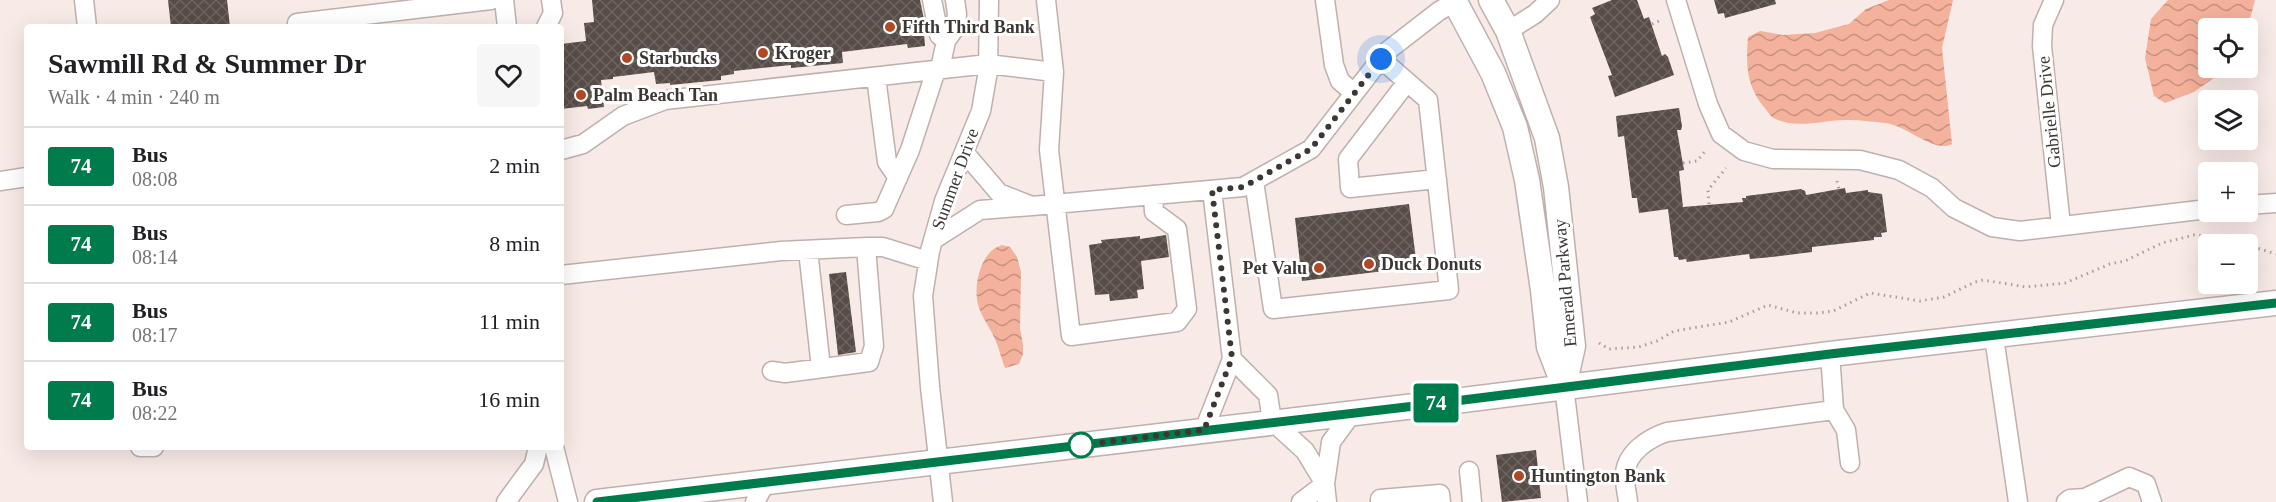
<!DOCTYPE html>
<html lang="en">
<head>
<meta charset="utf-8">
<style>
  body { margin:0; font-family:Georgia,serif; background:#f6f6f6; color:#202124; height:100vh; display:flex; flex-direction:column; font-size:22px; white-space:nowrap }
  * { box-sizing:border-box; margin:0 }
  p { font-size:20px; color:#757577 }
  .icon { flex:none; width:33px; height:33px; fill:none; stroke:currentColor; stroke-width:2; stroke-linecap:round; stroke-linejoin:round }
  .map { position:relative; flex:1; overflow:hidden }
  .sheet { position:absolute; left:24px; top:24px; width:540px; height:426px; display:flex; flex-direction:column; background:#fff; border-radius:6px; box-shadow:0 6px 24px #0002 }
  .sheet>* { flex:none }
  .badge { padding:0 12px; border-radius:4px; font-size:21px; line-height:39px }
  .buttons { position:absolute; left:2198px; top:18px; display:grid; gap:12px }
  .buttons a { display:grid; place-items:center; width:60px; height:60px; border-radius:6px; background:#fff; box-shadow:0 6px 24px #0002; font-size:30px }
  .you { position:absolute; width:30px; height:30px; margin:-15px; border:4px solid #fff; border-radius:50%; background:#1a73e8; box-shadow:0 0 0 9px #1a73e833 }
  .map>.badge { position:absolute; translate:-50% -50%; box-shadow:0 0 0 3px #fff }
  .round { display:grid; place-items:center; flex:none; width:63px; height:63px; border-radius:6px; background:#f6f6f6 }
  .summary { display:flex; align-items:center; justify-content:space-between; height:102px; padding:0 24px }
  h1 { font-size:28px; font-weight:700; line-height:45px }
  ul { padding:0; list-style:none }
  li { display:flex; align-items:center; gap:18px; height:78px; padding:0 24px; border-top:2px solid #e0e0e0 }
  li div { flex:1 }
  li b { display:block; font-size:22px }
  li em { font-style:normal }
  li .badge { min-width:66px; font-weight:700; text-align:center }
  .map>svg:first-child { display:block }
</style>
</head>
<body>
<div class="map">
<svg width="2276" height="502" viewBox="0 0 2276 502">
  <defs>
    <pattern id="water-waves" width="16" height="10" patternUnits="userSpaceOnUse" patternTransform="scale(1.5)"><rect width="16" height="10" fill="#f4b19b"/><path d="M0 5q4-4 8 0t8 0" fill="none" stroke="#c7917f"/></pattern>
    <pattern id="building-cross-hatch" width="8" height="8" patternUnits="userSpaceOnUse" patternTransform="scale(1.5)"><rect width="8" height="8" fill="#574c48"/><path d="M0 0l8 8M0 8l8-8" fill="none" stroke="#6d6460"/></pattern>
  </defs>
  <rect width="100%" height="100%" fill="#f8eae6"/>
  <path fill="url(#water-waves)" d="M 1889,0 L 1953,0 L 1942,48 L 1952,144 C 1935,154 1906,125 1885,123 C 1873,122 1861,120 1849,120 C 1824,119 1795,131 1772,117 C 1769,114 1766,109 1763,106 C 1746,84 1746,65 1748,37 L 1760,31 L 1783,35 L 1815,33 L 1849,24 L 1866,9 Z
    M 2168,0 L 2255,0 L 2247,30 L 2208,28 L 2208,68 L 2226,68 L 2225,70 L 2194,92 L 2165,103 L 2154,96 L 2145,58 L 2151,19 Z
    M 1002,245 L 1010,247 L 1017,257 L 1021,272 L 1020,328 L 1023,345 L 1023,354 L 1019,364 L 1005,368 C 1001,358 999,347 994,337 C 990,328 983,319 979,308 C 972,288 980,251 1002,245 Z"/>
  <path fill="url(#building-cross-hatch)" d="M 168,0 L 227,0 L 230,27 L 171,27 Z
    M 592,0 L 920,0 L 927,34 L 924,34 L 925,46 L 908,48 L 907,44 L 842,52 L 843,63 L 791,68 L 791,65 L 734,71 L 734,74 L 721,76 L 721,80 L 670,85 L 670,83 L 656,84 L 654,72 L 613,77 L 613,79 L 601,80 L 604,107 L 588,109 L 587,106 L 561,109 L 561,44 L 586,41 L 584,23 L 594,22 Z
    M 1612,0 L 1637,0 L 1644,19 L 1649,17 L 1662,56 L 1665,54 L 1668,57 L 1674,75 L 1615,97 L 1608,76 L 1612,75 L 1590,17 L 1595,14 L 1592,8 Z
    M 1714,0 L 1775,0 L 1776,4 L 1725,18 L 1724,13 L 1718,14 Z
    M 1679,108 L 1682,126 L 1681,130 L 1677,130 L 1684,170 L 1679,171 L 1683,207 L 1743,202 L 1742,198 L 1746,198 L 1746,196 L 1801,189 L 1805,191 L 1806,195 L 1845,188 L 1846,193 L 1868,190 L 1868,192 L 1882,194 L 1887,232 L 1881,233 L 1882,237 L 1874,237 L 1874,240 L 1812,247 L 1812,252 L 1772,257 L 1750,259 L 1749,254 L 1687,262 L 1686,259 L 1679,260 L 1678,257 L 1674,257 L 1668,209 L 1639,213 L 1637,198 L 1632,198 L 1624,136 L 1618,137 L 1616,116 Z
    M 1409,204 L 1417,267 L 1302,281 L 1295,218 Z
    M 1166,235 L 1169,257 L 1141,261 L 1144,289 L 1137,290 L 1138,298 L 1110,301 L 1109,294 L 1095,295 L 1089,245 L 1102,243 L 1101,240 L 1140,236 L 1140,239 Z
    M 846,272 L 856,352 L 838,355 L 829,274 Z
    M 1536,450 L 1541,498 L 1502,502 L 1496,455 Z"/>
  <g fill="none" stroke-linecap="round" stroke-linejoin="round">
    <defs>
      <path id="minor" d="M 84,0 L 87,27
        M 504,0 L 507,27
        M 932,0 L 939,35 L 946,41
        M 1046,0 L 1054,72
        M 1325,0 L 1334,65 L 1340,81 L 1354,93
        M 1676,0 L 1708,104 L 1721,134 L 1744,151 L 1773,159 L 1860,160 L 1899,170 L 1932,188 L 1954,208 L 1992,227 L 2020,231 L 2208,209
        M 2054,0 L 2043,25 L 2042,46 L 2061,226
        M 297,27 L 297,23 L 491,0
        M 546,27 L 553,13 L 551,0
        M 1508,31 L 1535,14 L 1550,0
        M 940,69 L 946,41 L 955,28 L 957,14 L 955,0
        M 876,77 L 887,162 L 898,178
        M 1407,82 L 1348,159 L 1350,188 L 1437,179
        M 561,150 L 583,144 L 623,116 L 665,100 L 988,64 L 1054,72 L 1049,150 L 1071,336 L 1177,322 L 1187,309 L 1177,229 L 1154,212 L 1153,195
        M 0,181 L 27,177
        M 1254,181 L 1273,309 L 1449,290 L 1428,100 L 1381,59
        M 2247,205 L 2276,203
        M 1032,206 L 1243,187 L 1311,149 L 1386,52 L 1439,11 L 1455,2
        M 846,215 L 878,212 L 884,209 L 910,150 L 936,70
        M 933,240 L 980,210 L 1032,206 L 999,193 L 965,153
        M 808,250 L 821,368
        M 561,275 L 781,251 L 866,247 L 883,247 L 928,261
        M 1994,337 L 2018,502
        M 1232,359 L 1268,395 L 1272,421 L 1305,451 L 1325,484
        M 772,371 L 785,373 L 869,362 L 874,346 L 866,247
        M 1564,386 L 1578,502
        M 1834,410 L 1846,430 L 1850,463
        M 1204,430 L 1232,359 L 1212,190
        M 140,447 L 154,447
        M 554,447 L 568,502
        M 1469,471 L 1472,502
        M 506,502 L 534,464 L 538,447
        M 755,502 L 766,482
        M 943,502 L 930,387 L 923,296 L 930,251 L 944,201 L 981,111 L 988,71 L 989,0
        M 1301,502 L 1325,484
        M 1327,502 L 1325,484 L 1331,442 L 1353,412
        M 1380,502 L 1380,499 L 1440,494 L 1441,502
        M 1628,502 C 1627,493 1624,482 1625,473 C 1627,452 1649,438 1667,432 L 1834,410 L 1830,354
        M 2066,502 L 2070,499 L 2085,498 L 2129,477 L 2146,484 L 2152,502"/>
      <path id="major" d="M 1454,0 L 1493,73 L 1515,127 L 1527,180 L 1543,290 L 1549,347 L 1564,386
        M 1491,0 L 1508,31 L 1547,138 L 1556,187 L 1573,346 L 1564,386
        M 597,502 L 1415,406 L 1830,354 L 2276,303"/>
    </defs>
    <use href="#minor" stroke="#beb1ad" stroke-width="21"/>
    <use href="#major" stroke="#beb1ad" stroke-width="27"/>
    <path stroke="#aa9f9c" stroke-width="3" stroke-dasharray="1.5 4.5" stroke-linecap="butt" d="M 1652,24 L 1659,21
      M 1683,163 L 1697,161 L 1706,150
      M 1837,181 L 1839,189
      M 1709,204 L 1708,190 L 1726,168
      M 2247,245 L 2276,254
      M 1599,343 L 1609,349 L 1639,347 L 1657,341 L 1674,331 L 1729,322 L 1768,305 L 1797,313 L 1818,313 L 1833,311 L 1870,293 L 1920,301 L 1944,297 L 1975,282 L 1983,280 L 2026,287 L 2065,283 L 2110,264 L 2125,261 L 2162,243 L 2194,235 L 2217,237 L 2246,244"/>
    <use href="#minor" stroke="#fff" stroke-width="18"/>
    <use href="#major" stroke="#fff" stroke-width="24"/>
  </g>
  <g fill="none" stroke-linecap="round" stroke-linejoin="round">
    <defs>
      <path id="line" d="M 597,502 L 1415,406 L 1830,354 L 2276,303"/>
    </defs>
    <use href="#line" stroke="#fff" stroke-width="14"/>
    <use href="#line" stroke="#007b4b" stroke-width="9"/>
    <path stroke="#3c3735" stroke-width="6" stroke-dasharray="0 10.8" d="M 1081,445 L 1204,430 L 1232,358 L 1212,190 L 1243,187 L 1311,149 L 1381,59"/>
  </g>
  <g fill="#b14925" stroke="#fff" stroke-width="2">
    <circle cx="890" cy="27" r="6"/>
    <circle cx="763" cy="53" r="6"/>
    <circle cx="627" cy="58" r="6"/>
    <circle cx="581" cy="95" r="6"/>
    <circle cx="1369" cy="264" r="6"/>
    <circle cx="1319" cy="268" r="6"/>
    <circle cx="1519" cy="476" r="6"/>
  </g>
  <circle fill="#fff" stroke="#007b4b" stroke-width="3" cx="1081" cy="445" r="12"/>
  <g text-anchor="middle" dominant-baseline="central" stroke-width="6" stroke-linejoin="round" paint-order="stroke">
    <g font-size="18" font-weight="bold" fill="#3c3735" stroke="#fff" text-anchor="start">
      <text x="902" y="27">Fifth Third Bank</text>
      <text x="775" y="53">Kroger</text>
      <text x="639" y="58">Starbucks</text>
      <text x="593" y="95">Palm Beach Tan</text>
      <text x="1381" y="264">Duck Donuts</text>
      <text x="1307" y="268" text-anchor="end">Pet Valu</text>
      <text x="1531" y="476">Huntington Bank</text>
    </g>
    <g font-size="18" fill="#3c3735" stroke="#fff">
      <text transform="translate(2049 112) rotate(-96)">Gabrielle Drive</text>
      <text transform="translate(955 179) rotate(-70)">Summer Drive</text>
      <text transform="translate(1565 283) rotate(-95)">Emerald Parkway</text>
    </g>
  </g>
</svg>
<div class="buttons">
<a><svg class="icon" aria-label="locate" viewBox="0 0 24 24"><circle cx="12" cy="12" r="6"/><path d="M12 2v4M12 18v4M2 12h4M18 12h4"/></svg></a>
<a><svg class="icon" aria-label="layers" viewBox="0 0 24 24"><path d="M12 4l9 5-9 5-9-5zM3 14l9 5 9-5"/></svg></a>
<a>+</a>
<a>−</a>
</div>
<div class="you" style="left:1381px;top:59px"></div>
<b class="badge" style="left:1436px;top:403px;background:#007b4b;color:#fff">74</b>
<section class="sheet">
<div class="summary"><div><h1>Sawmill Rd &amp; Summer Dr</h1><p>Walk · 4 min · 240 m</p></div><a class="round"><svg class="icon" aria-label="heart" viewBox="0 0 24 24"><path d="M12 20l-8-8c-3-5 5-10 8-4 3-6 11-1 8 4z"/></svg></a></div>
<ul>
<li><span class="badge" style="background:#007b4b;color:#fff">74</span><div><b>Bus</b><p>08:08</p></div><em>2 min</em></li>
<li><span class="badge" style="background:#007b4b;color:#fff">74</span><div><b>Bus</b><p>08:14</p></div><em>8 min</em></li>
<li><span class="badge" style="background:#007b4b;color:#fff">74</span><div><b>Bus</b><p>08:17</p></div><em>11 min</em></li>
<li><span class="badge" style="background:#007b4b;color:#fff">74</span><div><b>Bus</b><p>08:22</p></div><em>16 min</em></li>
</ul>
</section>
</div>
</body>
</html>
